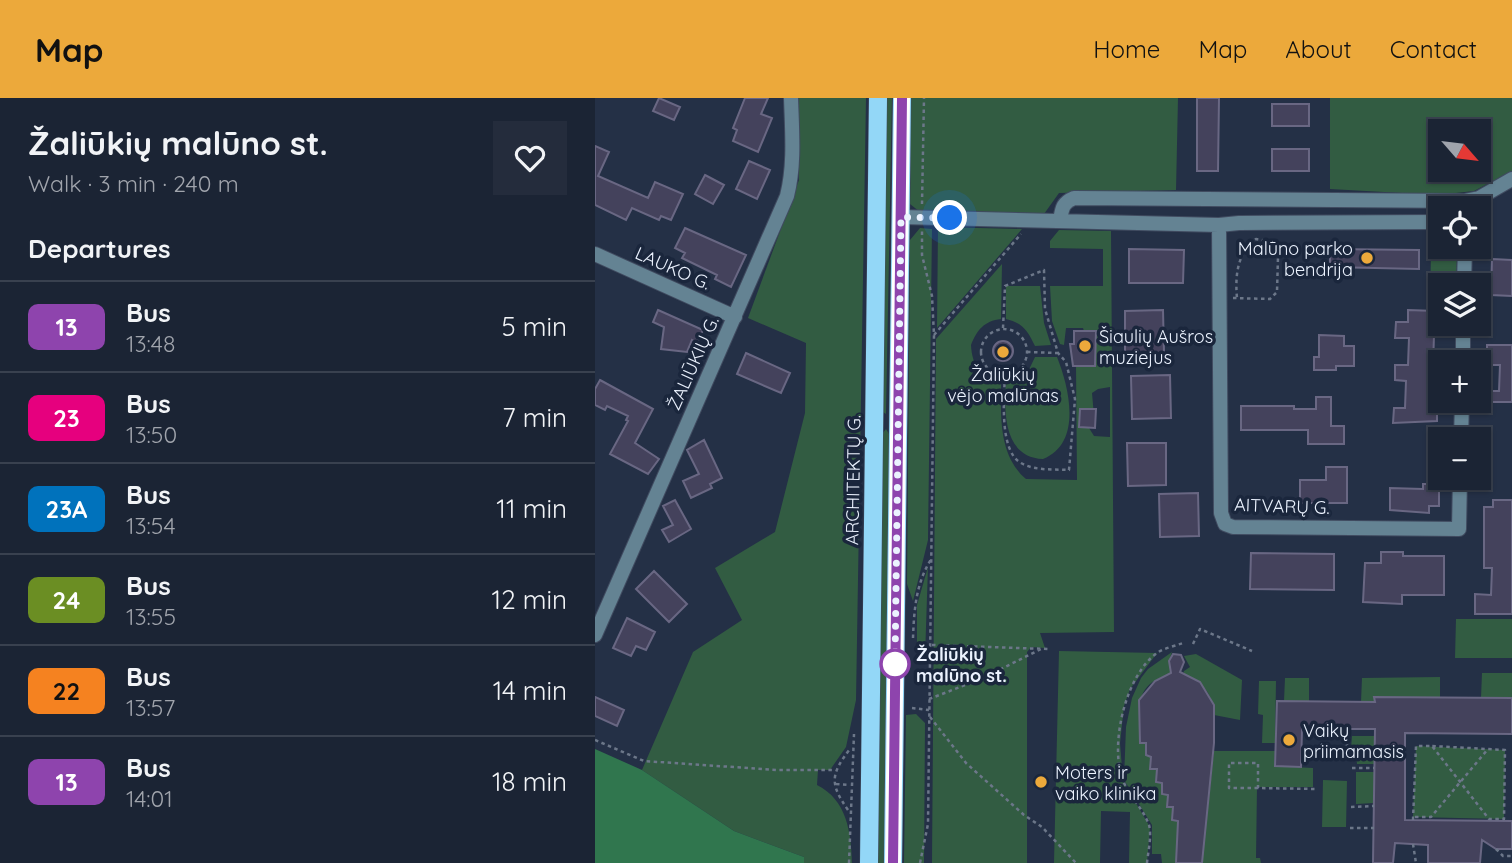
<!DOCTYPE html>
<html lang="en">
<head>
<meta charset="utf-8">
<style>
  body { margin:0; font-family:Quicksand,sans-serif; background:#242c3c; color:#f1f3f6; height:100vh; display:flex; flex-direction:column; font-size:26px; white-space:nowrap }
  * { box-sizing:border-box; margin:0 }
  p { font-size:23px; color:#a0a4ac }
  .icon { flex:none; width:38px; height:38px; fill:none; stroke:currentColor; stroke-width:2; stroke-linecap:round; stroke-linejoin:round }
  .map { position:relative; flex:1; overflow:hidden }
  .side { display:flex; flex-direction:column; background:#1b2434; width:595px }
  .side>* { flex:none }
  .badge { padding:0 14px; border-radius:10px; font-size:24px; line-height:46px }
  .needle { width:46px; rotate:118deg }
  .tools { position:absolute; left:833px; top:21px; display:grid; gap:14px }
  .tools a { display:grid; place-items:center; width:63px; height:63px; border-radius:0px; background:#1b2434; box-shadow:0 2px 5px #0004,0 0 0 2px #39414f; font-size:35px }
  .you { position:absolute; width:35px; height:35px; margin:-18px; border:5px solid #fff; border-radius:50%; background:#1a73e8; box-shadow:0 0 0 10px #1a73e833 }
  .map>.badge { position:absolute; translate:-50% -50%; box-shadow:0 0 0 4px #fff }
  h2 { padding:0 28px; font-size:26px; line-height:63px }
  .round { display:grid; place-items:center; flex:none; width:74px; height:74px; border-radius:0px; background:#242c3c }
  .head { display:flex; align-items:center; justify-content:space-between; height:119px; padding:0 28px }
  h1 { font-size:33px; font-weight:700; line-height:52px }
  ul { padding:0; list-style:none }
  li { display:flex; align-items:center; gap:21px; height:91px; padding:0 28px; border-top:2px solid #39414f }
  li div { flex:1 }
  li b { display:block; font-size:26px }
  li em { font-style:normal }
  li .badge { min-width:77px; font-weight:700; text-align:center }
  header { display:flex; align-items:center; gap:42px; box-sizing:border-box; height:98px; padding:0 35px; background:#eca93b; color:#111 }
  header strong { font-size:33px }
  nav { display:flex; gap:38px; margin-inline-start:auto; font-size:24px }
  main { display:flex; flex:1; min-height:0 }
  .map>svg:first-child { display:block }
</style>
</head>
<body>
<header>
<strong>Map</strong>
<nav><a>Home</a><a>Map</a><a>About</a><a>Contact</a></nav>
</header>
<main>
<section class="side">
<div class="head"><div><h1>Žaliūkių malūno st.</h1><p>Walk · 3 min · 240 m</p></div><a class="round"><svg class="icon" aria-label="heart" viewBox="0 0 24 24"><path d="M12 20l-8-8c-3-5 5-10 8-4 3-6 11-1 8 4z"/></svg></a></div>
<h2>Departures</h2>
<ul>
<li><span class="badge" style="background:#8e44ad;color:#fff">13</span><div><b>Bus</b><p>13:48</p></div><em>5 min</em></li>
<li><span class="badge" style="background:#e6007e;color:#fff">23</span><div><b>Bus</b><p>13:50</p></div><em>7 min</em></li>
<li><span class="badge" style="background:#0072bc;color:#fff">23A</span><div><b>Bus</b><p>13:54</p></div><em>11 min</em></li>
<li><span class="badge" style="background:#6b8e23;color:#fff">24</span><div><b>Bus</b><p>13:55</p></div><em>12 min</em></li>
<li><span class="badge" style="background:#f58220;color:#111">22</span><div><b>Bus</b><p>13:57</p></div><em>14 min</em></li>
<li><span class="badge" style="background:#8e44ad;color:#fff">13</span><div><b>Bus</b><p>14:01</p></div><em>18 min</em></li>
</ul>
</section>
<div class="map">
<svg width="917" height="765" viewBox="0 0 917 765">
  <rect width="100%" height="100%" fill="#243046"/>
  <path fill="#325c42" fill-rule="evenodd" d="M 204,0 L 271,0 L 261,602 L 251,649 L 235,672 L 223,672 L 222,687 C 252,702 256,734 257,765 L 209,765 L 209,759 L 139,733 L 47,672 L 98,554 L 147,522 L 120,470 L 180,434 L 210,315 L 211,245 L 153,220 L 204,82 Z
    M 291,0 L 297,0 L 291,316 L 288,314 Z
    M 316,0 L 583,0 L 581,92 L 464,95 L 449,116 L 325,114 L 315,106 Z
    M 735,0 L 917,0 L 917,73 L 879,93 L 843,97 L 735,91 ZM 845,33 L 884,33 L 884,72 L 845,72 Z
    M 343,129 L 427,131 L 342,230 Z
    M 325,130 L 337,131 L 333,442 L 318,503 L 312,486 L 315,142 Z
    M 464,132 L 516,133 L 519,534 L 445,535 L 450,550 L 436,549 L 432,554 L 432,765 L 337,765 L 341,241 L 407,166 L 406,221 C 389,223 382,232 376,247 C 377,268 386,279 406,284 C 406,318 403,357 431,381 L 482,382 L 481,268 L 500,268 L 501,233 L 489,233 L 488,230 L 471,230 L 469,247 L 465,246 L 457,223 L 455,188 L 508,188 L 508,151 L 455,150 L 455,143 ZM 515,289 L 515,339 L 499,338 L 494,330 L 499,318 L 497,295 L 503,291 Z
    M 836,155 L 862,156 L 861,187 L 845,187 L 845,202 L 835,202 Z
    M 411,188 L 445,188 L 449,225 L 456,247 L 440,248 C 433,233 428,225 411,221 Z
    M 440,259 L 462,259 C 474,289 488,345 448,361 C 408,359 409,314 411,283 L 430,280 Z
    M 291,331 L 294,336 L 289,765 L 283,765 L 287,336 Z
    M 333,469 L 330,559 L 322,559 L 322,507 Z
    M 861,521 L 917,521 L 917,560 L 860,560 Z
    M 464,553 L 562,555 L 535,591 L 529,608 L 525,645 L 528,683 L 555,729 L 552,765 L 534,765 L 535,714 L 506,713 L 505,765 L 459,765 Z
    M 577,554 L 574,563 L 579,570 L 579,576 C 536,584 545,612 545,644 L 551,645 L 551,657 L 556,659 L 562,671 L 561,684 L 567,685 L 567,696 L 573,697 L 572,709 L 578,709 L 577,722 L 583,723 L 581,765 L 567,765 L 566,756 L 557,756 L 557,727 L 529,682 L 531,629 L 537,600 L 546,580 L 553,571 Z
    M 601,556 L 647,582 L 645,622 L 619,617 C 618,597 608,582 588,577 L 589,573 L 595,569 L 589,558 Z
    M 887,575 L 917,575 L 917,600 L 886,600 Z
    M 845,579 L 845,600 L 779,600 L 780,604 L 766,604 L 767,580 Z
    M 690,580 L 714,580 L 714,604 L 689,603 Z
    M 664,583 L 681,583 L 680,645 L 667,645 L 668,617 L 663,616 Z
    M 321,616 L 330,625 L 329,765 L 309,765 L 311,617 Z
    M 757,638 L 780,638 L 779,666 L 762,666 L 761,654 L 756,651 Z
    M 821,648 L 910,652 L 909,721 L 818,719 Z
    M 619,653 L 680,653 L 679,668 L 718,670 L 718,689 L 662,689 L 661,760 L 665,760 L 666,765 L 607,765 Z
    M 761,674 L 779,674 L 779,705 L 761,706 Z
    M 728,682 L 752,683 L 751,729 L 727,729 Z"/>
  <path fill="#30764e" d="M 0,651 L 47,672 L 139,733 L 209,759 L 209,765 L 0,765 Z"/>
  <path fill="#44425c" stroke="#696783" stroke-width="2" d="M 64,0 L 85,9 L 79,22 L 58,13 Z
    M 150,0 L 173,0 L 166,16 L 177,20 L 163,54 L 138,43 L 142,32 L 138,30 Z
    M 602,0 L 624,0 L 623,73 L 602,73 Z
    M 677,6 L 714,6 L 714,28 L 677,28 Z
    M 0,48 L 14,54 L 3,78 L 53,100 L 60,84 L 88,96 L 76,122 L 66,118 L 64,122 L 37,110 L 31,122 L 0,107 Z
    M 677,51 L 714,51 L 714,73 L 677,73 Z
    M 154,63 L 175,72 L 162,101 L 141,91 Z
    M 110,77 L 129,87 L 118,106 L 100,96 Z
    M 90,130 L 151,157 L 136,189 L 120,181 L 122,177 L 87,160 L 90,155 L 80,150 Z
    M 534,151 L 589,152 L 588,185 L 534,185 Z
    M 735,151 L 824,152 L 824,171 L 735,169 Z
    M 897,161 L 917,162 L 917,198 L 896,197 Z
    M 63,212 L 108,232 L 102,245 L 97,242 L 92,254 L 66,251 L 69,229 L 58,224 Z
    M 568,212 L 569,255 L 530,256 L 530,213 Z
    M 813,212 L 840,213 L 839,226 L 845,226 L 844,237 L 839,237 L 838,269 L 843,269 L 843,280 L 837,280 L 836,311 L 842,311 L 842,323 L 798,325 L 799,310 L 810,310 L 811,283 L 800,282 L 800,267 L 813,267 L 814,240 L 800,240 L 801,224 L 813,224 Z
    M 479,233 L 501,233 L 500,268 L 478,268 L 475,246 L 479,246 Z
    M 724,237 L 749,238 L 749,248 L 759,248 L 759,268 L 741,268 L 741,272 L 719,272 L 719,259 L 724,259 Z
    M398 253a10 10 0 1 1 20 0a10 10 0 1 1-20 0Z
    M 892,247 L 917,247 L 917,304 L 893,304 L 893,293 L 904,293 L 905,267 L 892,267 Z
    M 151,255 L 195,275 L 186,295 L 142,276 Z
    M 575,277 L 576,320 L 537,321 L 536,278 Z
    M 5,282 L 58,311 L 40,345 L 64,361 L 53,376 L 15,356 L 33,323 L 31,322 L 33,318 L 12,308 L 10,312 L 0,307 L 0,291 Z
    M 721,299 L 736,299 L 736,328 L 749,328 L 749,346 L 713,346 L 713,332 L 646,332 L 646,308 L 699,308 L 699,311 L 721,311 Z
    M 485,311 L 501,311 L 500,330 L 484,329 Z
    M 109,342 L 127,380 L 115,386 L 117,390 L 96,400 L 88,383 L 104,376 L 92,352 Z
    M 532,345 L 571,345 L 571,387 L 533,388 Z
    M 731,369 L 752,369 L 752,405 L 705,405 L 705,382 L 731,382 Z
    M 828,386 L 844,386 L 844,408 L 834,408 L 834,415 L 795,412 L 795,390 L 828,391 Z
    M 603,395 L 604,438 L 565,439 L 564,396 Z
    M 80,402 L 96,431 L 74,444 L 67,432 L 78,427 L 68,408 Z
    M 898,402 L 917,402 L 917,516 L 880,516 L 880,496 L 896,497 L 897,470 L 889,470 L 889,409 L 898,409 Z
    M 786,454 L 808,454 L 808,458 L 849,458 L 849,497 L 807,497 L 807,506 L 768,504 L 770,465 L 786,465 Z
    M 656,455 L 739,456 L 739,492 L 655,491 Z
    M 59,473 L 92,506 L 74,524 L 41,491 Z
    M 32,520 L 60,534 L 51,552 L 41,548 L 36,558 L 18,550 Z
    M 578,556 L 586,557 L 589,564 L 585,574 L 605,584 L 619,607 L 619,645 L 607,765 L 581,765 L 583,723 L 577,722 L 578,709 L 572,709 L 573,697 L 567,696 L 567,685 L 561,684 L 562,671 L 555,671 L 556,659 L 551,657 L 551,645 L 545,645 L 544,602 L 560,583 L 576,575 L 574,563 Z
    M 0,599 L 29,612 L 22,628 L 0,618 Z
    M 779,599 L 917,600 L 917,636 L 810,635 L 810,722 L 917,723 L 917,751 L 901,751 L 887,742 L 885,765 L 833,765 L 833,747 L 800,745 L 798,765 L 778,765 L 780,631 L 707,631 L 706,669 L 680,668 L 682,603 L 780,604 Z"/>
  <g fill="none" stroke-linecap="round" stroke-linejoin="round">
    <defs>
      <path id="minor" d="M 306,119 L 624,127 L 644,125 L 845,124
        M 465,123 C 467,111 467,105 479,100 L 869,103 L 884,100 L 917,81
        M 624,127 L 626,415 L 630,426 L 638,429 L 864,431 L 865,380
        M 0,156 L 140,219
        M 869,187 L 870,149
        M 868,264 L 868,226
        M 866,341 L 867,303
        M 0,537 L 192,98 C 200,66 197,33 196,0"/>
      <path id="major" d="M 274,765 L 283,0
        M 298,765 L 307,0"/>
    </defs>
    <use href="#minor" stroke="#404b60" stroke-width="16"/>
    <use href="#major" stroke="#404b60" stroke-width="19"/>
    <path stroke="#6c7789" stroke-width="2.5" stroke-dasharray="3.5 3.5" stroke-linecap="butt" d="M 327,106 L 329,0
      M 638,200 L 675,201 L 682,194 L 683,159 L 677,144 L 661,141 C 642,155 640,178 642,200
      M 408,230 L 410,188 L 449,172 L 450,211 L 463,255 L 471,264 L 480,301 L 474,372 C 458,371 440,373 426,365 C 404,353 409,299 410,277
      M386 254a23 23 0 1 1 46 0a23 23 0 1 1-46 0Z
      M 339,237 L 426,136
      M 432,254 L 463,255
      M 318,540 C 319,512 321,484 337,460
      M 598,546 L 605,531 L 657,553
      M 337,547 L 453,551
      M 334,601 L 386,581 L 446,551
      M 317,610 L 334,612
      M 335,619 L 371,665 L 429,717 L 447,729 L 481,765
      M 724,631 L 727,655
      M 0,642 L 49,663 L 182,672 L 240,672
      M 752,655 L 752,631
      M 757,670 L 779,670
      M 241,686 L 255,687
      M 663,690 L 634,690 L 634,665 L 663,665 L 663,690 L 720,691
      M 756,709 L 779,708
      M 253,712 C 235,686 235,677 255,651
      M 820,719 L 836,719 L 893,651
      M 818,722 L 821,648 L 837,648 L 894,721 L 909,721 L 910,652 L 837,648
      M 755,730 L 779,730
      M 818,746 L 821,765
      M 901,751 L 908,758 L 917,758
      M 254,765 L 259,636
      M 325,765 L 333,726 L 339,237 L 337,198 L 327,157 L 327,133
      M 552,765 C 553,754 557,738 554,727 C 548,710 533,697 527,680 C 515,644 531,577 562,555 C 569,550 580,548 588,545"/>
    <use href="#minor" stroke="#648393" stroke-width="14"/>
    <use href="#major" stroke="#93d7f7" stroke-width="18"/>
  </g>
  <g fill="none" stroke-linecap="round" stroke-linejoin="round">
    <defs>
      <path id="line" d="M 298,765 L 307,0"/>
    </defs>
    <use href="#line" stroke="#fff" stroke-width="16"/>
    <use href="#line" stroke="#8e44ad" stroke-width="10"/>
    <path stroke="#ebf2fe" stroke-width="7" stroke-dasharray="0 12.6" d="M 300,566 L 306,119 L 355,120"/>
  </g>
  <g fill="#eca93b" stroke="#1a263c" stroke-width="2.5">
    <circle cx="772" cy="160" r="7"/>
    <circle cx="490" cy="248" r="7"/>
    <circle cx="408" cy="254" r="7"/>
    <circle cx="694" cy="642" r="7"/>
    <circle cx="446" cy="684" r="7"/>
  </g>
  <circle fill="#fff" stroke="#8e44ad" stroke-width="3.5" cx="300" cy="566" r="14"/>
  <g text-anchor="middle" dominant-baseline="central" stroke-width="7" stroke-linejoin="round" paint-order="stroke">
    <g font-size="18" fill="#ebf2fe" stroke="#1a263c" text-anchor="start">
      <text x="758" y="150" text-anchor="end">Malūno parko<tspan x="758" dy="21">bendrija</tspan></text>
      <text x="504" y="238">Šiaulių Aušros<tspan x="504" dy="21">muziejus</tspan></text>
      <text x="408" y="276" text-anchor="middle">Žaliūkių<tspan x="408" dy="21">vėjo malūnas</tspan></text>
      <text x="708" y="632">Vaikų<tspan x="708" dy="21">priimamasis</tspan></text>
      <text x="460" y="674">Moters ir<tspan x="460" dy="21">vaiko klinika</tspan></text>
    </g>
    <g font-size="18" fill="#ebf2fe" stroke="#1a263c">
      <text transform="translate(78 170) rotate(24)">LAUKO G.</text>
      <text transform="translate(98 265) rotate(-66)">ŽALIŪKIŲ G.</text>
      <text transform="translate(258 382) rotate(-89)">ARCHITEKTŲ G.</text>
      <text transform="translate(687 408) rotate(2)">AITVARŲ G.</text>
    </g>
    <g font-size="18" font-weight="bold" fill="#ebf2fe" stroke="#1a263c" text-anchor="start">
      <text x="321" y="556">Žaliūkių<tspan x="321" dy="21">malūno st.</tspan></text>
    </g>
  </g>
</svg>
<div class="tools">
<a><svg class="needle" viewBox="-14 -14 28 28"><path d="M0-13l5 13h-10z" fill="#e53935"/><path d="M0 13l5-13h-10z" fill="#a0a4ac"/></svg></a>
<a><svg class="icon" aria-label="locate" viewBox="0 0 24 24"><circle cx="12" cy="12" r="6"/><path d="M12 2v4M12 18v4M2 12h4M18 12h4"/></svg></a>
<a><svg class="icon" aria-label="layers" viewBox="0 0 24 24"><path d="M12 4l9 5-9 5-9-5zM3 14l9 5 9-5"/></svg></a>
<a>+</a>
<a>−</a>
</div>
<div class="you" style="left:355px;top:120px"></div>
</div>
</main>
</body>
</html>
